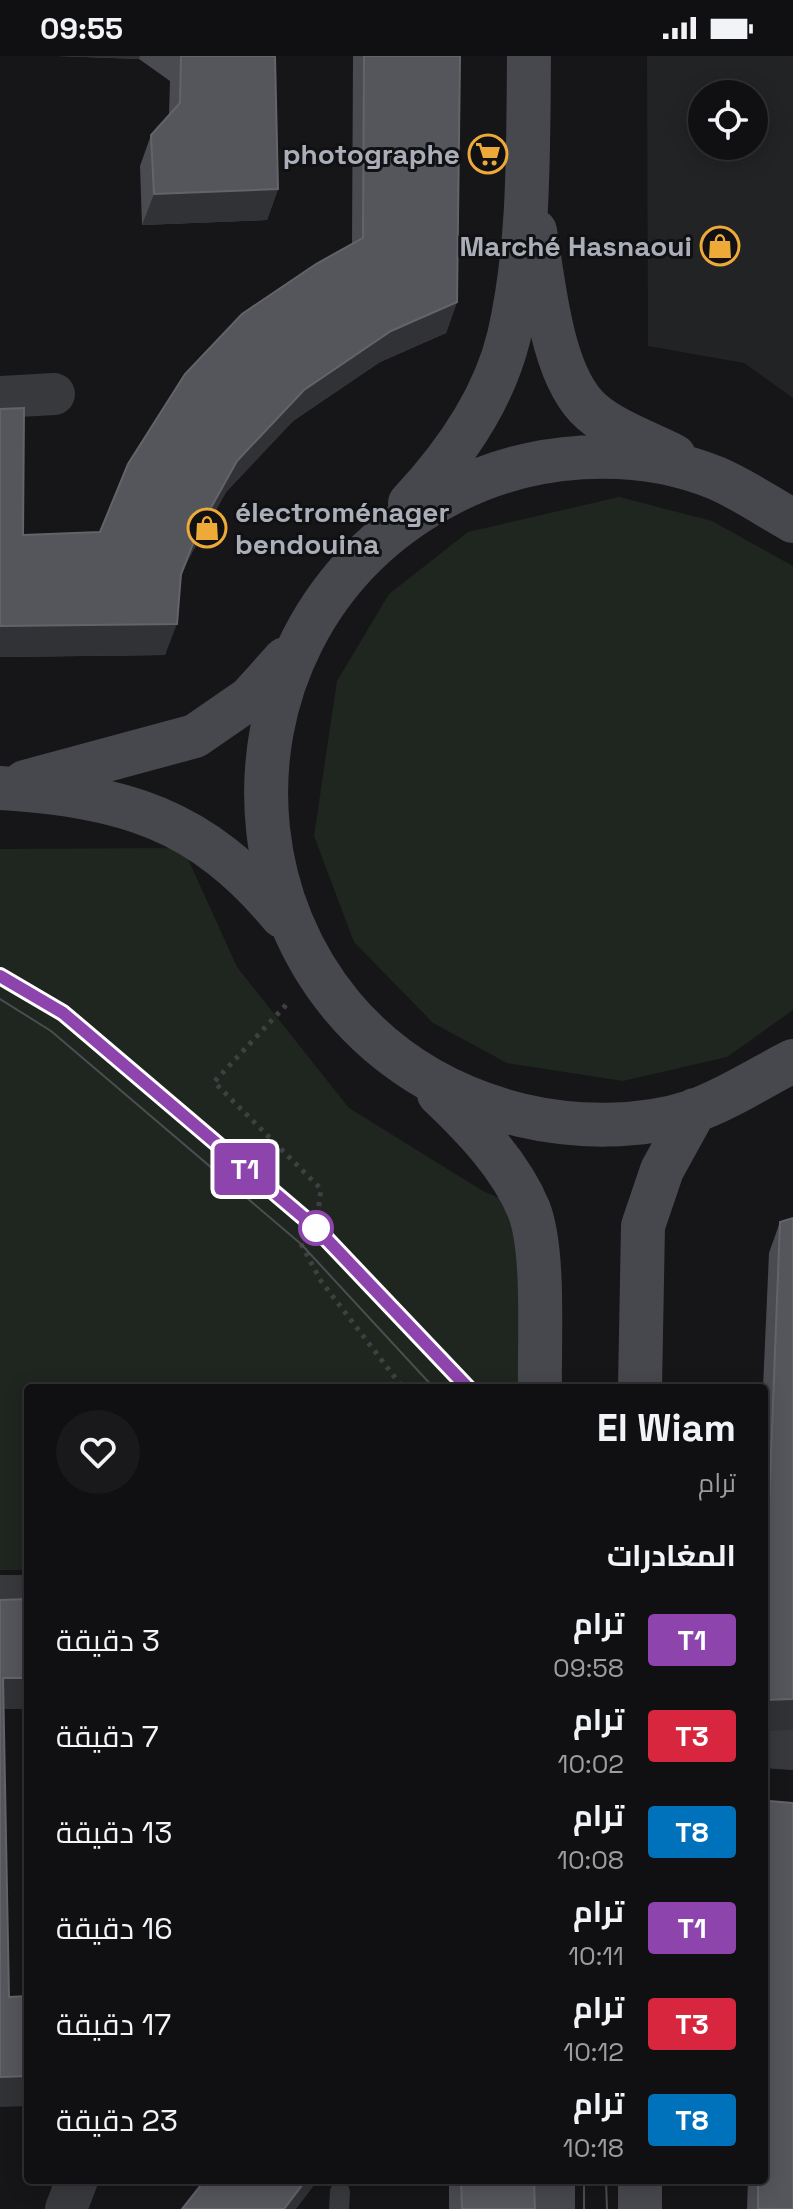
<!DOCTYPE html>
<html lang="ar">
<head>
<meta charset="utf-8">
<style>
  body { margin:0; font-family:"Space Grotesk",Cairo,sans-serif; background:#19191b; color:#f1f3f6; direction:rtl; height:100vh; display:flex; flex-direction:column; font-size:30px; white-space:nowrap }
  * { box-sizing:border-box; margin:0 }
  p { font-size:26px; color:#9c9d9f }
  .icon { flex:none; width:44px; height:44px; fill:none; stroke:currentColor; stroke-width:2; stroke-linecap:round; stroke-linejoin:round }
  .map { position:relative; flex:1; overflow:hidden; direction:ltr }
  .sheet { position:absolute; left:24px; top:1328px; width:744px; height:800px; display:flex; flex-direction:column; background:#101012; border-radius:8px; box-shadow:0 4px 20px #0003,0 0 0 2px #303032; direction:rtl }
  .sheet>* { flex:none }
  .badge { padding:0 16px; border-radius:6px; font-size:28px; line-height:52px }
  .tools { position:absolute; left:688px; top:24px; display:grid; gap:16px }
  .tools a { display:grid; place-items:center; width:80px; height:80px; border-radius:50%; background:#101012; box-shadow:0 4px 20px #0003,0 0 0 2px #303032; font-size:40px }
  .map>.badge { position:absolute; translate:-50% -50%; box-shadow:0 0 0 4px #fff }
  h2 { padding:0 32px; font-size:30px; line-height:72px }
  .round { display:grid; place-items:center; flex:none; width:84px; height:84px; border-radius:42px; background:#19191b }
  .headline { display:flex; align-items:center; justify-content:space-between; height:136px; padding:0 32px }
  h1 { font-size:38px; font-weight:700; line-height:60px }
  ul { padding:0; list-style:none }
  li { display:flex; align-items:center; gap:24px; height:96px; padding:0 32px }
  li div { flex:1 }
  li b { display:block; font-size:30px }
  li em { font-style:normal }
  li .badge { min-width:88px; font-weight:700; text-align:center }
  .status { display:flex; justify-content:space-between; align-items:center; height:56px; padding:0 40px; background:#101012; direction:ltr }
  .status svg { height:22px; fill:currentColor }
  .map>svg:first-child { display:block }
</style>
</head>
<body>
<div class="status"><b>09:55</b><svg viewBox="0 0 49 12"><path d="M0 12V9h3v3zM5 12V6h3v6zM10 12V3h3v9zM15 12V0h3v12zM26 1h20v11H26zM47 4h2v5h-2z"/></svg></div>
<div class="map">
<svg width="793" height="2153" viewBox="0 0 793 2153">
  <rect width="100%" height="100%" fill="#161618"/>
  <path fill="#222325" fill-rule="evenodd" d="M 647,0 L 793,0 L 793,342 L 744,307 L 648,290 ZM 702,38 L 754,38 L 754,90 L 702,90 Z"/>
  <path fill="#1e261f" d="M 619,441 L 712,465 L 793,510 L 793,954 L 727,1001 L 623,1025 L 507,1007 L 433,967 L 354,886 L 314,780 L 337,625 L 389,538 L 468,476 Z
    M 183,792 L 237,911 L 349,1052 L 483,1135 L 548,1163 L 553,1332 L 28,1332 L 28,1514 L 0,1514 L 0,793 Z"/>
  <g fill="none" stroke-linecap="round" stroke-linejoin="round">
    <path stroke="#3e4044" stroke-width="5" stroke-dasharray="4 6" stroke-linecap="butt" d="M 286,949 L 214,1026 L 321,1133 L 316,1172
      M 301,1188 L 321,1225 L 403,1332"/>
    <path stroke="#37393d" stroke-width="20" d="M 339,2153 L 340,2136"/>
    <path stroke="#37393d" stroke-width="42" d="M 0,341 L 54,338
      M 0,1540 L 28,1540
      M 764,1691 L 793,1693
      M 66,2153 L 77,2124"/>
    <path stroke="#46484d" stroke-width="44" d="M 535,175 C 544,227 551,321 592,356 C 614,375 649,387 674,400
      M 410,447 C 453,401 494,343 509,280 C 530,189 528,93 529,0
      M 793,465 C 768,451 742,433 716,422 C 633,388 530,396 451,437 C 176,579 215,983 520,1059 C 575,1072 640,1073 694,1055 C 728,1043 761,1021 793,1005
      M 25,726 L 195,680 L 250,642 L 285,603
      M 0,732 C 123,740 201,762 282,860
      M 439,1038 C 474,1071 511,1110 529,1154 C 545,1196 539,1285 540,1332
      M 640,1332 L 643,1170 L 662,1114 L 695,1054
      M 553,2124 L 553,2153
      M 640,2124 L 640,2153"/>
    <path stroke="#4b4d52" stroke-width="2" d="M 0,920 L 63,957 L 316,1172 L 468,1332
      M 0,943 L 51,975 L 301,1188 L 434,1332
      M 584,2124 L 584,2153
      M 606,2124 L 607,2153"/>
  </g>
  <path fill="#4a4b50" d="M 57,0 L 275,0 L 278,133 L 267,164 L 142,169 L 140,110 L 151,79 L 169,59 L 170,25 L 139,3 Z
    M 353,0 L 460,0 L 457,246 L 446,277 L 380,306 L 293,365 L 226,436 L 188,504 L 180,523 L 165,599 L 0,601 L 0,353 L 23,479 L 100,476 L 352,188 Z
    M 780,1166 L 764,1675 L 763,1332 L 769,1197 Z
    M 769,1745 L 793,2153 L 747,2153 L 748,2124 L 764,2124 L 764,1760 Z
    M 449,2124 L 534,2124 L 535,2153 L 449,2153 Z"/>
  <path fill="#313235" d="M 57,0 L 140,0 L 139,3 Z
    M 278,133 L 267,164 L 142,169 L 154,138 Z
    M 457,246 L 446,277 L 380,306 L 293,365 L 226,436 L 188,504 L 169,549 L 199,473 L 237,405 L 304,334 L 391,275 Z
    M 177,568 L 165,599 L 0,601 L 0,570 Z
    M 3,1622 L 28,1622 L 28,1653 L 0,1653 Z
    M 793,1643 L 793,1674 L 764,1675 L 764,1644 Z
    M 28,2020 L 28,2050 L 0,2051 L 0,2021 Z
    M 306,2124 L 318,2124 L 296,2153 L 284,2153 Z"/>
  <path fill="#54565b" stroke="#62646a" stroke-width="2" d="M 181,0 L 275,0 L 278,133 L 154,138 L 151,79 L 180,47 Z
    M 364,0 L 460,0 L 457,246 L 391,275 L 304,334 L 237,405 L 199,473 L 181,518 L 177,568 L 0,570 L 0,353 L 24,352 L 23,479 L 100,476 L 128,408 L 185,318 L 242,258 L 316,208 L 363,182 Z
    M 793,1162 L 793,1643 L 764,1644 L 764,1579 L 780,1166 Z
    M 28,1543 L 28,1622 L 3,1622 L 9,1941 L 28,1940 L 28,2020 L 0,2021 L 0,1544 Z
    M 769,1745 L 793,1747 L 793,2153 L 758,2153 L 758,2124 L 764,2124 L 764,1934 Z
    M 205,2124 L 306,2124 L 284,2153 L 182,2153 Z
    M 461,2124 L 534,2124 L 535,2153 L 462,2153 Z"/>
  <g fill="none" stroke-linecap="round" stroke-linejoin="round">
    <defs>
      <path id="line" d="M 0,920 L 63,957 L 316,1172 L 468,1332"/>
    </defs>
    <use href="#line" stroke="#fff" stroke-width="18"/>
    <use href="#line" stroke="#8e44ad" stroke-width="12"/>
  </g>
  <defs>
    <symbol id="supermarket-ring" viewBox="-11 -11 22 22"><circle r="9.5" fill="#111113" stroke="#eeaa39" stroke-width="1.5"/><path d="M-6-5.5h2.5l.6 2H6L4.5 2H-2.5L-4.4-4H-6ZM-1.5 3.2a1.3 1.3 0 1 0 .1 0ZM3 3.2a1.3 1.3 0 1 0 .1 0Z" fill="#eeaa39"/></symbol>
    <symbol id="shop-ring" viewBox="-11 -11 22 22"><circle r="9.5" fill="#111113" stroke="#eeaa39" stroke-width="1.5"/><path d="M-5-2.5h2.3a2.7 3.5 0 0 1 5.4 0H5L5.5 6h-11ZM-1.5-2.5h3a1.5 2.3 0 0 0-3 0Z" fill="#eeaa39"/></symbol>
  </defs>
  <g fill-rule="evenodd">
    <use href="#supermarket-ring" x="466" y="76" width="44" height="44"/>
    <use href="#shop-ring" x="698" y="168" width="44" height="44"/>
    <use href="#shop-ring" x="185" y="450" width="44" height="44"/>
  </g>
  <circle fill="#fff" stroke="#8e44ad" stroke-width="4" cx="316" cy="1172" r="16"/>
  <g text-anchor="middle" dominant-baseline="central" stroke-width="6" stroke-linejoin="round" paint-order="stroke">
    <g font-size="28" font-weight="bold" fill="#a9aeb8" stroke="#111113" text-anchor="end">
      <text x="460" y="98">photographe</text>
      <text x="692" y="190">Marché Hasnaoui</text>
      <text x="235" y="456" text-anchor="start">électroménager<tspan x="235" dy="32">bendouina</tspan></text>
    </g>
  </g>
</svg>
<div class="tools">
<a><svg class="icon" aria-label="locate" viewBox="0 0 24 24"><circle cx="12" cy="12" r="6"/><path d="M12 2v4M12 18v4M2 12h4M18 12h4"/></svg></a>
</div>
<b class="badge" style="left:245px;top:1113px;background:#8e44ad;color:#fff">T1</b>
<section class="sheet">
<div class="headline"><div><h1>El Wiam</h1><p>ترام</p></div><a class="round"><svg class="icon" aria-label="heart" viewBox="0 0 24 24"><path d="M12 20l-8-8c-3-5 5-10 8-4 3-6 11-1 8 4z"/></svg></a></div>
<h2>المغادرات</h2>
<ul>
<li><span class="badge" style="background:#8e44ad;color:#fff">T1</span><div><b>ترام</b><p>09:58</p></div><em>3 دقيقة</em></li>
<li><span class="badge" style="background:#d7263d;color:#fff">T3</span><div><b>ترام</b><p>10:02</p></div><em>7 دقيقة</em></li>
<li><span class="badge" style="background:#0072bc;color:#fff">T8</span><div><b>ترام</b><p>10:08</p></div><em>13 دقيقة</em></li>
<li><span class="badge" style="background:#8e44ad;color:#fff">T1</span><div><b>ترام</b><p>10:11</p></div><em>16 دقيقة</em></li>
<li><span class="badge" style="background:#d7263d;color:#fff">T3</span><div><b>ترام</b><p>10:12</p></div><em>17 دقيقة</em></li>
<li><span class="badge" style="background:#0072bc;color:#fff">T8</span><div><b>ترام</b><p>10:18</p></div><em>23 دقيقة</em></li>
</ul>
</section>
</div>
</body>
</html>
